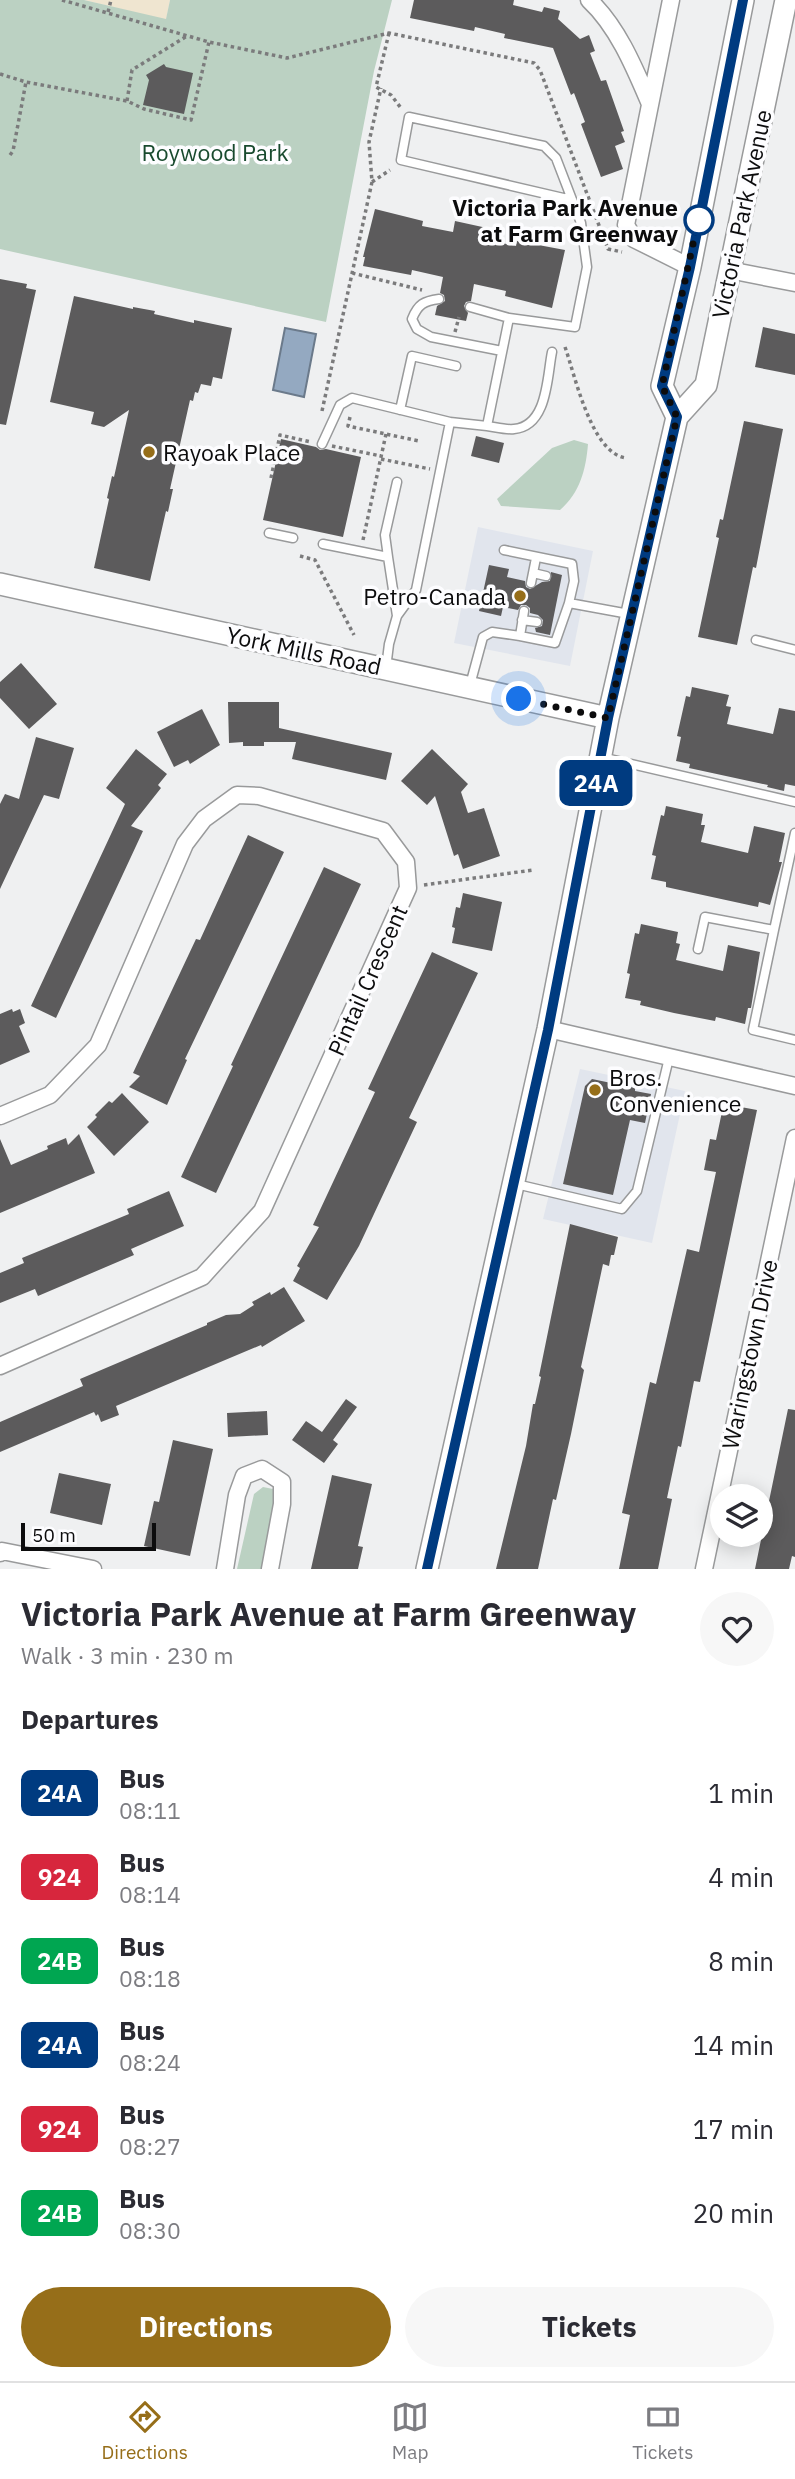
<!DOCTYPE html>
<html lang="en">
<head>
<meta charset="utf-8">
<style>
  body { margin:0; font-family:"IBM Plex Sans",sans-serif; background:#f7f7f7; color:#2b2b33; height:100vh; display:flex; flex-direction:column; font-size:26px; white-space:nowrap }
  * { box-sizing:border-box; margin:0 }
  p { font-size:23px; color:#7c7c81 }
  .icon { flex:none; width:38px; height:38px; fill:none; stroke:currentColor; stroke-width:2; stroke-linecap:round; stroke-linejoin:round }
  .map { position:relative; height:1569px; overflow:hidden }
  .panel { display:flex; flex-direction:column; background:#fff; flex:1 }
  .panel>* { flex:none }
  .badge { padding:0 14px; border-radius:10px; font-size:24px; line-height:46px }
  .tools { position:absolute; left:710px; top:1484px; display:grid; gap:14px }
  .tools a { display:grid; place-items:center; width:63px; height:63px; border-radius:50%; background:#fff; box-shadow:0 4px 18px #0003; font-size:35px }
  .scale { position:absolute; left:21px; bottom:18px; width:135px; box-sizing:border-box; padding-left:7px; border:4px solid #0c0c0d; border-top:0; font-size:19px; line-height:24px; white-space:nowrap; color:#0c0c0d; -webkit-text-stroke:5px #fdfdff; paint-order:stroke }
  .you { position:absolute; width:35px; height:35px; margin:-18px; border:5px solid #fff; border-radius:50%; background:#1a73e8; box-shadow:0 0 0 10px #1a73e833 }
  .map>.badge { position:absolute; translate:-50% -50%; box-shadow:0 0 0 4px #fff }
  h2 { padding:0 21px; font-size:26px; line-height:63px }
  .round { display:grid; place-items:center; flex:none; width:74px; height:74px; border-radius:37px; background:#f7f7f7 }
  .summary { display:flex; align-items:center; justify-content:space-between; height:119px; padding:0 21px }
  h1 { font-size:33px; font-weight:700; line-height:52px }
  .primary-button { display:flex; gap:14px; margin-top:auto; padding:14px 21px }
  .primary-button a { flex:1; height:80px; border-radius:42px; background:#966e19; color:#fff; font-size:28px; font-weight:700; line-height:80px; text-align:center }
  .primary-button a+a { background:#f7f7f7; color:#2b2b33 }
  ul { padding:0; list-style:none }
  li { display:flex; align-items:center; gap:21px; height:84px; padding:0 21px }
  li div { flex:1 }
  li b { display:block; font-size:26px }
  li em { font-style:normal }
  li .badge { min-width:77px; font-weight:700; text-align:center }
  .menu { display:flex; justify-content:space-around; align-items:center; height:98px; border-top:2px solid #e1e1e2; background:#fff; font-size:19px; color:#7c7c81 }
  .menu a { display:grid; justify-items:center; gap:4px }
  .menu .on { color:#966e19 }
  .map>svg:first-child { display:block }
</style>
</head>
<body>
<div class="map">
<svg width="795" height="1569" viewBox="0 0 795 1569">
  <rect width="100%" height="100%" fill="#eff0f1"/>
  <path fill="#e1e5ed" d="M 478,527 L 593,551 L 570,666 L 454,643 Z
    M 580,1069 L 685,1091 L 652,1243 L 543,1219 Z"/>
  <path fill="#efe5d0" d="M 84,0 L 170,0 L 166,20 Z"/>
  <path fill="#bbd1c2" d="M 0,0 L 84,0 L 166,19 L 170,0 L 392,0 L 374,71 L 326,322 L 0,249 Z
    M 574,440 L 588,444 C 586,469 580,493 560,510 L 501,506 L 497,499 L 552,448 Z
    M 263,1487 L 273,1489 L 278,1498 L 262,1569 L 237,1569 L 254,1494 Z"/>
  <path fill="#94a9c1" stroke="#6b7a8b" stroke-width="2" d="M 285,328 L 316,334 L 304,397 L 273,390 Z"/>
  <path fill="#5c5b5c" d="M 414,0 L 514,0 L 513,5 L 542,12 L 544,7 L 560,11 L 558,19 L 580,39 L 589,35 L 595,51 L 590,53 L 601,81 L 606,80 L 624,131 L 621,132 L 625,142 L 615,146 L 623,169 L 601,177 L 581,124 L 585,122 L 574,93 L 571,95 L 553,48 L 504,38 L 505,34 L 475,27 L 474,31 L 410,18 Z
    M 164,64 L 166,67 L 193,73 L 184,114 L 143,105 L 149,80 L 146,75 Z
    M 375,209 L 423,221 L 422,226 L 453,232 L 455,221 L 487,228 L 484,239 L 516,246 L 517,241 L 565,250 L 552,308 L 505,296 L 506,291 L 474,284 L 471,301 L 466,302 L 464,306 L 468,313 L 466,321 L 435,315 L 437,306 L 445,301 L 444,295 L 440,293 L 443,277 L 412,270 L 411,275 L 363,266 L 365,257 L 363,257 Z
    M 0,279 L 27,284 L 26,288 L 36,290 L 6,425 L 0,424 Z
    M 74,296 L 133,309 L 133,307 L 155,311 L 154,314 L 194,323 L 194,320 L 232,328 L 222,379 L 213,377 L 211,386 L 201,384 L 198,393 L 195,392 L 193,401 L 190,400 L 170,489 L 173,489 L 168,512 L 166,511 L 150,581 L 94,568 L 109,499 L 107,498 L 112,476 L 114,477 L 129,410 L 104,427 L 91,424 L 94,412 L 50,402 Z
    M 763,327 L 795,334 L 795,375 L 755,367 Z
    M 744,421 L 783,429 L 756,568 L 753,567 L 737,645 L 698,637 L 719,538 L 716,537 L 720,519 L 723,520 Z
    M 476,436 L 504,443 L 499,463 L 471,456 Z
    M 281,439 L 316,447 L 320,450 L 326,449 L 361,457 L 343,537 L 263,520 Z
    M 489,565 L 509,569 L 507,577 L 525,581 L 526,587 L 530,589 L 542,582 L 550,581 L 551,572 L 562,575 L 550,635 L 536,632 L 535,628 L 542,626 L 543,620 L 538,615 L 530,613 L 530,608 L 526,605 L 521,605 L 518,610 L 503,607 L 501,616 L 479,611 Z
    M 21,663 L 57,704 L 29,729 L 0,698 L 0,682 Z
    M 692,687 L 729,695 L 726,706 L 731,707 L 727,724 L 773,734 L 779,708 L 795,711 L 795,786 L 785,784 L 784,791 L 767,787 L 768,785 L 689,768 L 690,764 L 676,761 L 681,737 L 677,736 L 686,696 L 690,697 Z
    M 228,702 L 279,702 L 279,728 L 392,753 L 386,780 L 292,759 L 296,742 L 264,742 L 264,746 L 243,746 L 243,742 L 229,743 Z
    M 202,709 L 220,745 L 190,764 L 188,760 L 174,767 L 157,732 Z
    M 36,737 L 74,748 L 59,799 L 44,795 L 0,889 L 0,804 L 5,794 L 19,799 Z
    M 136,749 L 167,774 L 158,785 L 161,788 L 131,826 L 143,831 L 56,1018 L 31,1006 L 125,804 L 106,788 Z
    M 432,749 L 468,784 L 461,792 L 468,813 L 484,808 L 500,856 L 463,869 L 458,854 L 454,856 L 435,796 L 427,805 L 401,781 Z
    M 666,806 L 703,814 L 701,825 L 705,825 L 701,842 L 748,853 L 754,826 L 785,833 L 779,862 L 782,862 L 770,905 L 759,902 L 758,907 L 666,887 L 666,882 L 651,879 L 656,856 L 652,855 L 661,815 L 664,816 Z
    M 248,835 L 284,852 L 185,1059 L 187,1060 L 167,1105 L 129,1087 L 140,1076 L 133,1073 L 196,939 L 200,940 Z
    M 324,867 L 361,884 L 216,1193 L 181,1177 L 233,1066 L 231,1065 Z
    M 463,893 L 502,902 L 492,951 L 452,943 L 455,928 L 452,927 L 456,907 L 460,908 Z
    M 641,924 L 678,932 L 676,943 L 680,944 L 676,960 L 723,971 L 728,945 L 760,952 L 751,1008 L 748,1008 L 745,1024 L 716,1017 L 715,1021 L 674,1013 L 640,1005 L 641,1001 L 625,998 L 630,974 L 627,973 L 635,933 L 639,934 Z
    M 432,952 L 478,973 L 409,1118 L 417,1122 L 359,1246 L 327,1300 L 293,1281 L 300,1268 L 297,1266 L 319,1227 L 313,1225 L 375,1092 L 368,1089 Z
    M 12,1009 L 13,1012 L 20,1009 L 25,1023 L 19,1026 L 30,1052 L 0,1065 L 0,1014 Z
    M 592,1079 L 635,1088 L 635,1091 L 651,1094 L 645,1123 L 630,1120 L 613,1195 L 563,1184 L 585,1086 Z
    M 122,1093 L 149,1122 L 114,1156 L 87,1127 L 97,1117 L 95,1115 L 109,1101 L 112,1103 Z
    M 730,1105 L 757,1110 L 700,1382 L 694,1381 L 681,1447 L 678,1446 L 667,1498 L 672,1499 L 658,1569 L 619,1569 L 630,1515 L 622,1513 L 650,1382 L 656,1384 L 687,1249 L 699,1252 L 716,1172 L 704,1170 L 710,1139 L 716,1140 L 723,1107 L 730,1108 Z
    M 79,1134 L 95,1173 L 0,1213 L 0,1139 L 11,1165 L 48,1149 L 47,1146 L 66,1138 L 68,1145 Z
    M 169,1191 L 184,1226 L 131,1249 L 134,1255 L 38,1296 L 35,1289 L 0,1303 L 0,1273 L 24,1263 L 22,1258 L 129,1214 L 127,1209 Z
    M 570,1224 L 618,1237 L 614,1255 L 611,1255 L 609,1266 L 603,1264 L 581,1367 L 584,1370 L 571,1434 L 556,1500 L 553,1499 L 538,1569 L 496,1569 L 526,1446 L 533,1404 L 535,1404 L 541,1377 L 539,1376 Z
    M 284,1287 L 305,1321 L 262,1347 L 261,1345 L 116,1406 L 119,1415 L 101,1422 L 98,1414 L 96,1416 L 94,1412 L 0,1452 L 0,1422 L 83,1386 L 80,1379 L 207,1325 L 207,1323 L 226,1315 L 240,1314 L 254,1305 L 252,1302 L 270,1292 L 271,1295 Z
    M 346,1399 L 357,1407 L 333,1440 L 338,1444 L 324,1463 L 292,1440 L 306,1421 L 322,1432 Z
    M 788,1409 L 795,1410 L 795,1557 L 792,1556 L 789,1569 L 755,1569 Z
    M 267,1411 L 268,1435 L 228,1437 L 227,1413 Z
    M 173,1440 L 213,1449 L 190,1556 L 144,1546 L 154,1501 L 159,1502 Z
    M 59,1473 L 111,1484 L 102,1525 L 50,1513 Z
    M 332,1475 L 372,1484 L 358,1546 L 363,1547 L 358,1569 L 311,1569 Z"/>
  <g fill="none" stroke-linecap="round" stroke-linejoin="round">
    <defs>
      <path id="lane" d="M 439,299 C 424,301 418,304 412,319 L 417,329 L 431,337 L 502,351
        M 470,307 L 509,318
        M 400,410 L 412,356 L 456,366
        M 487,426 C 495,427 506,430 514,429 C 548,426 547,376 552,352
        M 322,444 L 340,405 L 352,398 L 450,422
        M 269,533 L 293,538
        M 323,544 L 388,557 L 397,616
        M 504,550 L 572,564 L 574,581 L 569,603 L 629,614
        M 388,557 L 385,535 L 397,482
        M 533,573 L 546,576
        M 531,583 L 536,558
        M 524,611 L 520,636 L 555,643 L 569,603
        M 522,620 L 537,622
        M 756,640 L 795,650
        M 386,668 L 389,644 L 397,616 L 416,590 L 450,422 L 487,426 L 509,318 L 575,327 L 587,267 L 581,223 L 556,158 L 544,146 L 409,117 L 401,160 L 572,200
        M 470,685 L 483,637 L 492,632 L 520,636
        M 601,757 L 795,802
        M 774,930 L 753,1030 L 795,1040
        M 698,949 L 705,917 L 774,930 L 795,833
        M 516,1184 L 622,1209 L 637,1191 L 669,1058"/>
      <path id="street" d="M 589,0 C 618,27 635,69 650,104
        M 671,0 L 626,225 L 634,239 L 690,267
        M 729,270 L 795,283
        M 548,1029 L 795,1086
        M 0,1116 L 50,1095 L 98,1045 L 185,844 L 204,819 L 237,795 L 259,796 L 383,831 L 406,862 L 408,888 L 262,1211 L 202,1277 L 0,1366
        M 0,1553 L 2,1551 L 93,1569
        M 225,1569 L 237,1495 L 244,1476 L 262,1469 L 282,1482 L 282,1504 L 270,1569
        M 704,1569 L 795,1138"/>
      <path id="secondary" d="M 677,417 L 662,386 L 690,267 L 743,0
        M 0,584 L 608,718
        M 427,1569 L 548,1029 L 608,718 L 677,417 L 706,385 L 786,0"/>
    </defs>
    <use href="#lane" stroke="#999a9b" stroke-width="11"/>
    <use href="#street" stroke="#999a9b" stroke-width="19"/>
    <use href="#secondary" stroke="#999a9b" stroke-width="24"/>
    <path stroke="#7b7b7c" stroke-width="3.5" stroke-dasharray="3.5 3.5" stroke-linecap="butt" d="M 62,0 L 209,42 L 287,58 L 389,33 L 534,63 L 540,70 L 608,249 L 622,252
      M 108,12 L 111,0
      M 389,33 L 376,87 L 391,95 L 401,108
      M 0,74 L 26,82 L 127,101 L 144,109 L 191,120 L 209,42
      M 127,101 L 132,70 L 187,36
      M 10,155 L 13,151 L 26,82
      M 372,182 L 390,170
      M 352,273 L 422,290
      M 455,332 L 459,317
      M 565,347 C 575,375 591,453 626,458
      M 322,411 L 372,182 L 369,142 L 381,88
      M 350,417 L 348,426 L 419,441
      M 332,446 L 381,456
      M 381,459 L 430,469
      M 271,478 L 280,435 L 311,442
      M 363,540 L 386,434
      M 300,556 L 315,560 L 354,635
      M 424,885 L 533,870"/>
    <use href="#lane" stroke="#fff" stroke-width="8"/>
    <use href="#street" stroke="#fff" stroke-width="16"/>
    <use href="#secondary" stroke="#fff" stroke-width="21"/>
  </g>
  <g fill="none" stroke-linecap="round" stroke-linejoin="round">
    <defs>
      <path id="line" d="M 427,1569 L 548,1030 L 608,718 L 677,417 L 662,386 L 690,267 L 743,0"/>
    </defs>
    <use href="#line" stroke="#fff" stroke-width="16"/>
    <use href="#line" stroke="#003b80" stroke-width="10"/>
    <path stroke="#0c0c0d" stroke-width="7" stroke-dasharray="0 12.6" d="M 519,699 L 608,718 L 677,417 L 662,386 L 700,212 L 699,220"/>
  </g>
  <circle fill="#fff" stroke="#003b80" stroke-width="3.5" cx="699" cy="220" r="14"/>
  <g fill="#966e19" stroke="#fdfdff" stroke-width="2.5">
    <circle cx="149" cy="452" r="7"/>
    <circle cx="520" cy="596" r="7"/>
    <circle cx="595" cy="1090" r="7"/>
  </g>
  <g text-anchor="middle" dominant-baseline="central" stroke-width="7" stroke-linejoin="round" paint-order="stroke">
    <g font-size="23" fill="#184a2e" stroke="#fdfdff">
      <text x="215" y="152">Roywood Park</text>
    </g>
    <g font-size="23" font-weight="bold" fill="#0c0c0d" stroke="#fdfdff" text-anchor="end">
      <text x="678" y="207">Victoria Park Avenue<tspan x="678" dy="26">at Farm Greenway</tspan></text>
    </g>
    <g font-size="23" fill="#0c0c0d" stroke="#fdfdff">
      <text transform="translate(741 214) rotate(-78)">Victoria Park Avenue</text>
      <text transform="translate(304 650) rotate(12)">York Mills Road</text>
      <text transform="translate(367 980) rotate(-66)">Pintail Crescent</text>
      <text transform="translate(749 1354) rotate(-78)">Waringstown Drive</text>
    </g>
    <g font-size="23" fill="#0c0c0d" stroke="#fdfdff" text-anchor="start">
      <text x="163" y="452">Rayoak Place</text>
      <text x="506" y="596" text-anchor="end">Petro-Canada</text>
      <text x="609" y="1077">Bros.<tspan x="609" dy="26">Convenience</tspan></text>
    </g>
  </g>
</svg>
<div class="tools">
<a><svg class="icon" aria-label="layers" viewBox="0 0 24 24"><path d="M12 4l9 5-9 5-9-5zM3 14l9 5 9-5"/></svg></a>
</div>
<div class="scale">50 m</div>
<div class="you" style="left:519px;top:699px"></div>
<b class="badge" style="left:596px;top:783px;background:#003b80;color:#fff">24A</b>
</div>
<section class="panel">
<div class="summary"><div><h1>Victoria Park Avenue at Farm Greenway</h1><p>Walk · 3 min · 230 m</p></div><a class="round"><svg class="icon" aria-label="heart" viewBox="0 0 24 24"><path d="M12 20l-8-8c-3-5 5-10 8-4 3-6 11-1 8 4z"/></svg></a></div>
<h2>Departures</h2>
<ul>
<li><span class="badge" style="background:#003b80;color:#fff">24A</span><div><b>Bus</b><p>08:11</p></div><em>1 min</em></li>
<li><span class="badge" style="background:#d7263d;color:#fff">924</span><div><b>Bus</b><p>08:14</p></div><em>4 min</em></li>
<li><span class="badge" style="background:#00a651;color:#fff">24B</span><div><b>Bus</b><p>08:18</p></div><em>8 min</em></li>
<li><span class="badge" style="background:#003b80;color:#fff">24A</span><div><b>Bus</b><p>08:24</p></div><em>14 min</em></li>
<li><span class="badge" style="background:#d7263d;color:#fff">924</span><div><b>Bus</b><p>08:27</p></div><em>17 min</em></li>
<li><span class="badge" style="background:#00a651;color:#fff">24B</span><div><b>Bus</b><p>08:30</p></div><em>20 min</em></li>
</ul>
<div class="primary-button"><a>Directions</a><a>Tickets</a></div>
</section>
<nav class="menu">
<a class="on"><svg class="icon" aria-label="directions" viewBox="0 0 24 24"><path d="M12 3l9 9-9 9-9-9zM9 14v-3h6M13 9l2 2-2 2"/></svg>Directions</a>
<a><svg class="icon" aria-label="map" viewBox="0 0 24 24"><path d="M3 6l6-2 6 2 6-2v14l-6 2-6-2-6 2zM9 4v14M15 6v14"/></svg>Map</a>
<a><svg class="icon" aria-label="tickets" viewBox="0 0 24 24"><path d="M3 7h18v10H3zM15 7v10"/></svg>Tickets</a>
</nav>
</body>
</html>
